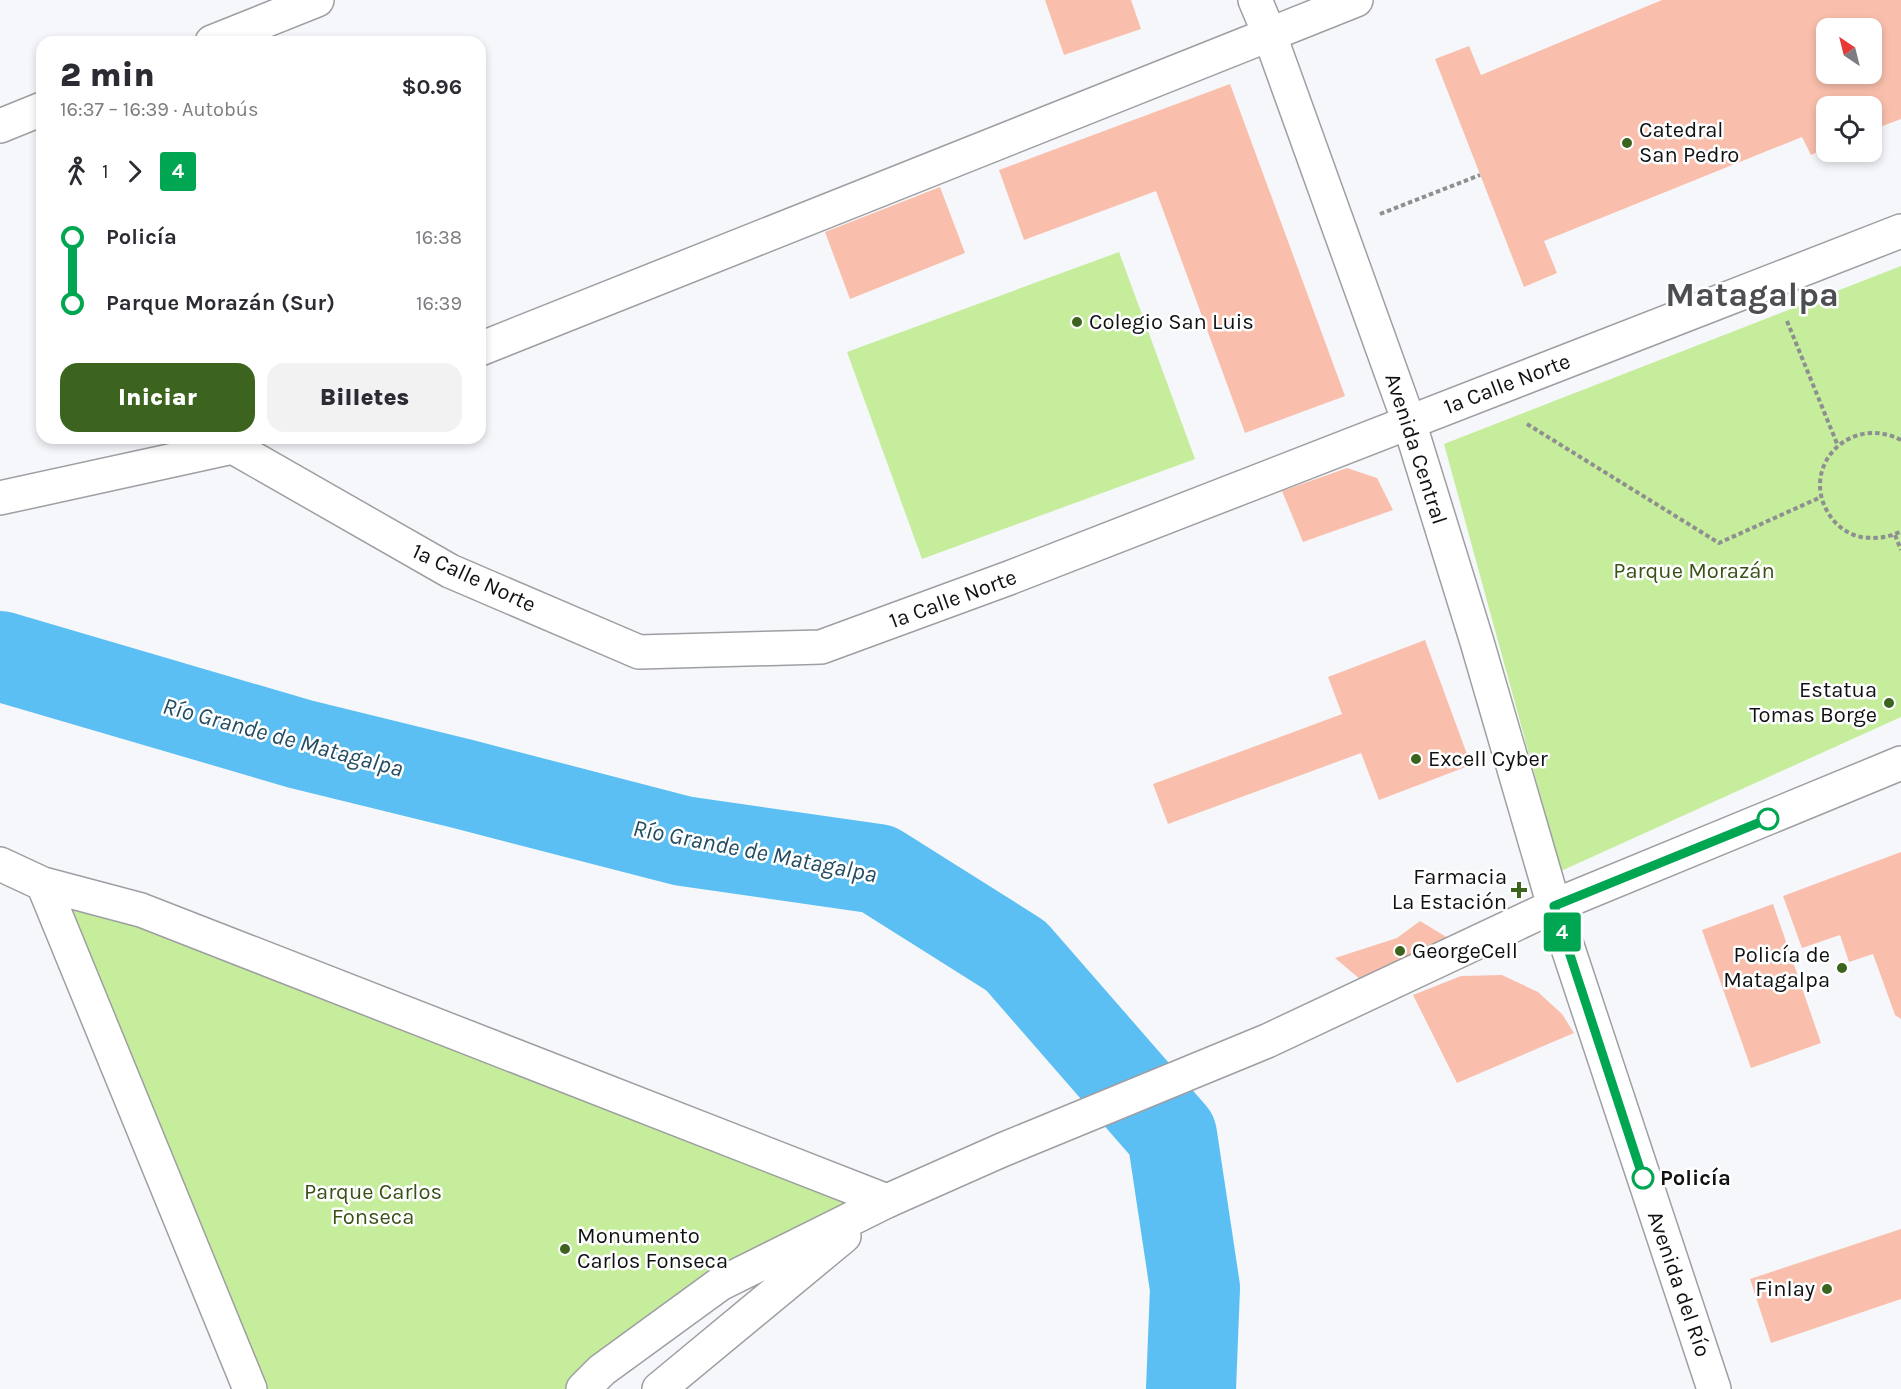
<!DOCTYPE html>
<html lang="es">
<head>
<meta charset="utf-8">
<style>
  body { margin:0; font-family:Karla,sans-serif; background:#f2f2f3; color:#2b2b33; height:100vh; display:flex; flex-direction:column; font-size:22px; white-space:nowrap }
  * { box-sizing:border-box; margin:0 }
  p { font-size:20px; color:#7c7c81 }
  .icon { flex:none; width:33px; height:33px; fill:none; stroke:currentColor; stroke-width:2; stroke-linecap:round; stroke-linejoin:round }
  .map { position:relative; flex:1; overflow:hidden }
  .side { position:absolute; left:36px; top:36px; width:450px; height:408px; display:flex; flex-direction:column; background:#fff; border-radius:18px; box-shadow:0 3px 9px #0003 }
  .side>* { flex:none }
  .badge { padding:0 12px; border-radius:4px; font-size:21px; line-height:39px }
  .needle { width:39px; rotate:325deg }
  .controls { position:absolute; left:1816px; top:18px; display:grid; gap:12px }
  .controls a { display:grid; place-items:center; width:66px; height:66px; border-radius:12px; background:#fff; box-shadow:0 3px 9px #0003; font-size:30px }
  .map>.badge { position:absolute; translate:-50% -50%; box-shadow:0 0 0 3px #fff }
  .legs { display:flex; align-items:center; gap:9px; height:66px; padding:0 24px; font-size:20px }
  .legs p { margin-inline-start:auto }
  .summary { display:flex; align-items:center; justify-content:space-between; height:102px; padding:0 24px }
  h1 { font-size:33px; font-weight:800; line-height:45px }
  .cta { display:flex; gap:12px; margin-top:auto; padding:12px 24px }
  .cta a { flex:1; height:69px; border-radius:18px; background:#3c641f; color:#fff; font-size:24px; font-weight:800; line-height:69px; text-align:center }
  .cta a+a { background:#f2f2f3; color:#2b2b33 }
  ul { padding:0 24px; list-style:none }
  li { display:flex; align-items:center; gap:21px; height:66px; font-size:22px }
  li i { display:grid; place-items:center; width:9px; height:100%; margin:0 8px; background:currentColor }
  li i::after { content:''; width:15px; height:15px; margin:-8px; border:4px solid; border-radius:50%; background:#fff }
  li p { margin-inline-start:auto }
  li:first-child i { background:linear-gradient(#0000 50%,currentColor 0) }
  li:last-child i { background:linear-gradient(currentColor 50%,#0000 0) }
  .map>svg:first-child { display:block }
</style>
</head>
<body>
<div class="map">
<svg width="1901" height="1389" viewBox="0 0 1901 1389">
  <rect width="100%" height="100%" fill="#f6f7fb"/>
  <path fill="#c5ed9b" d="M 1119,252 L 1195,459 L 922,559 L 847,352 Z
    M 1901,266 L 1901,717 L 1561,871 L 1444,444 Z
    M 43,884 L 887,1201 L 720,1284 L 583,1389 L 250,1389 Z"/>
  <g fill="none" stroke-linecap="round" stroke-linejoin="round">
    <path stroke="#5bbff3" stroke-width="90" d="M 0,656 L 300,744 L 463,784 L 683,841 L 878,869 L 1016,956 L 1172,1135 L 1195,1288 L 1191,1389"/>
  </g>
  <path fill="#f9bfac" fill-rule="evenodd" d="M 1045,0 L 1131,0 L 1141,29 L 1064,55 Z
    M 1662,0 L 1901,0 L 1901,119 L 1872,130 L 1872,106 L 1827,106 L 1827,148 L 1811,155 L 1802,137 L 1544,241 L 1557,273 L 1524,287 L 1435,59 L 1469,46 L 1481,75 ZM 1827,28 L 1872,28 L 1872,74 L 1827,74 Z
    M 1230,84 L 1345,396 L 1245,433 L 1156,191 L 1024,240 L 999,170 Z
    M 940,187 L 965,253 L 850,299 L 825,232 Z
    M 1347,468 L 1377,478 L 1393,510 L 1303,542 L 1282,491 Z
    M 1425,640 L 1471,765 L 1379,800 L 1361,753 L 1168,824 L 1153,784 L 1342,714 L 1328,677 Z
    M 1901,852 L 1901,1019 L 1895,1015 L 1873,954 L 1849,962 L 1840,935 L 1802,948 L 1783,896 Z
    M 1773,904 L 1821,1043 L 1751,1068 L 1702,930 Z
    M 1420,921 L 1458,944 L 1368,986 L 1335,958 L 1397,938 Z
    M 1502,975 L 1538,992 L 1562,1014 L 1574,1033 L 1457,1083 L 1413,995 L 1461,976 Z
    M 1901,1229 L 1901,1299 L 1771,1343 L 1750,1279 Z"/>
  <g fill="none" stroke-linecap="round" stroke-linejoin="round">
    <defs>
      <path id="street" d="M 212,42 L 317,0
        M 0,126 L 42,109
        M 480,349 L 1356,0
        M 0,498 L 233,447 L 450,571 L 639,652 L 821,647 L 1009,578 L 1901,231
        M 0,864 L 43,884 L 141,910 L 887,1201
        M 43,884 L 250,1389
        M 1554,906 L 1714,1389"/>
      <path id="secondary" d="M 1255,0 L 1269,33 L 1409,422 L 1477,642 L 1554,906
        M 583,1389 L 602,1370 L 720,1284 L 887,1201 L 1002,1150 L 1267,1041 L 1554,906 L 1901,763
        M 659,1389 L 844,1236"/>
    </defs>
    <use href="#street" stroke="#9e9fa2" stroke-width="36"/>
    <use href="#secondary" stroke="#9e9fa2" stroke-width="36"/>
    <path stroke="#8e8f91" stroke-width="4" stroke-dasharray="4.5 3" stroke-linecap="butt" d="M 1380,214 L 1480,175
      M 1787,321 L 1838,446
      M 1527,424 L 1719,543 L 1821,497
      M 1901,440 C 1847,412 1794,473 1834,521 C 1841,529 1851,535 1861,537 C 1875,539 1889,538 1901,531
      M 1895,535 L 1901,550"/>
    <use href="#street" stroke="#fff" stroke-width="33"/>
    <use href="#secondary" stroke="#fff" stroke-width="33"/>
  </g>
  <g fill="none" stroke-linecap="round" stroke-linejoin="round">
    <defs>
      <path id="line-1" d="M 1643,1178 L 1554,906 L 1768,819"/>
    </defs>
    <use href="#line-1" stroke="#fff" stroke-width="14"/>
    <use href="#line-1" stroke="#00a651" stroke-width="9"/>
  </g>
  <g fill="#3c641f" stroke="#fff" stroke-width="2">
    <circle cx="1627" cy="143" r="6"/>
    <circle cx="1077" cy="322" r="6"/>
    <circle cx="1889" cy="703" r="6"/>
    <circle cx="1416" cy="759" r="6"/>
    <path d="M1516 881h6v6h6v6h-6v6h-6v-6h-6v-6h6z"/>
    <circle cx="1400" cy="951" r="6"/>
    <circle cx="1842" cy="968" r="6"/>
    <circle cx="565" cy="1249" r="6"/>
    <circle cx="1827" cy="1289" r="6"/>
  </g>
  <g fill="#fff" stroke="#00a651" stroke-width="3">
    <circle cx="1768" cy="819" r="10"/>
    <circle cx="1643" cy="1178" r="10"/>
  </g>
  <g text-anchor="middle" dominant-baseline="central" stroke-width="5" stroke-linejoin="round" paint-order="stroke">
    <g font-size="22" fill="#101112" stroke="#fff" text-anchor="start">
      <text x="1639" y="130">Catedral<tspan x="1639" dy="25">San Pedro</tspan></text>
      <text x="1089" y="322">Colegio San Luis</text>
      <text x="1877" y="690" text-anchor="end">Estatua<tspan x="1877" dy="25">Tomas Borge</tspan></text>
      <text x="1428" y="759">Excell Cyber</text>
      <text x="1507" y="877" text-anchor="end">Farmacia<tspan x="1507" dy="25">La Estación</tspan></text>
      <text x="1412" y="951">GeorgeCell</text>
      <text x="1830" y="955" text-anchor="end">Policía de<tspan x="1830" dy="25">Matagalpa</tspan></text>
      <text x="577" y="1236">Monumento<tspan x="577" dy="25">Carlos Fonseca</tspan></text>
      <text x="1815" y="1289" text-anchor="end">Finlay</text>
    </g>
    <g font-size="22" fill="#101112" stroke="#fff">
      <text transform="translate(1507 384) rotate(-21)">1a Calle Norte</text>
      <text transform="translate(1416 449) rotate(72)">Avenida Central</text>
      <text transform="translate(474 578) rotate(25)">1a Calle Norte</text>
      <text transform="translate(953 599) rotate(-20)">1a Calle Norte</text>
      <text transform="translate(1679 1284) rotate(71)">Avenida del Río</text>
    </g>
    <g font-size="22" fill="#385116" stroke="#fff">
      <text x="1694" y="571">Parque Morazán</text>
      <text x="373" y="1192">Parque Carlos<tspan x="373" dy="25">Fonseca</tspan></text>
    </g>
    <g font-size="22" font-weight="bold" fill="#101112" stroke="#fff" text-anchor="start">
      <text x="1660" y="1178">Policía</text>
    </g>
    <g font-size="24" font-style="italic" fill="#234d63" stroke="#fff">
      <text transform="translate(283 737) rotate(15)">Río Grande de Matagalpa</text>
      <text transform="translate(755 851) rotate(11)">Río Grande de Matagalpa</text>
    </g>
    <g font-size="34" font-weight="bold" fill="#4d4e51" stroke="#fff">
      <text x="1752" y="295">Matagalpa</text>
    </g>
  </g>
</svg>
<div class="controls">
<a><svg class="needle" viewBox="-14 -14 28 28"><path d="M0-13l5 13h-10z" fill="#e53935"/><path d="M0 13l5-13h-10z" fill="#7c7c81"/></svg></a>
<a><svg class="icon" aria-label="locate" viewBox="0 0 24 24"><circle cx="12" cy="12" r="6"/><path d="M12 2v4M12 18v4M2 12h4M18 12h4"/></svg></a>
</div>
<b class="badge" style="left:1562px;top:932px;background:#00a651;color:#fff">4</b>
<section class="side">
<div class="summary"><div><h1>2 min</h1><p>16:37 – 16:39 · Autobús</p></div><b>$0.96</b></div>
<div class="legs"><svg class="icon" aria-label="walk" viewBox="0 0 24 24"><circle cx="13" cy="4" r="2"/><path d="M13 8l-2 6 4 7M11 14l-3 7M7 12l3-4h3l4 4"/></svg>1<svg class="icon" aria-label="forward" viewBox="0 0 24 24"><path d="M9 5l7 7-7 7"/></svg><b class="badge" style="background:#00a651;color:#fff">4</b></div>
<ul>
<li><i style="color:#00a651"></i><b>Policía</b><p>16:38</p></li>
<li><i style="color:#00a651"></i><b>Parque Morazán (Sur)</b><p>16:39</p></li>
</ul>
<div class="cta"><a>Iniciar</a><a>Billetes</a></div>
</section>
</div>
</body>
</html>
